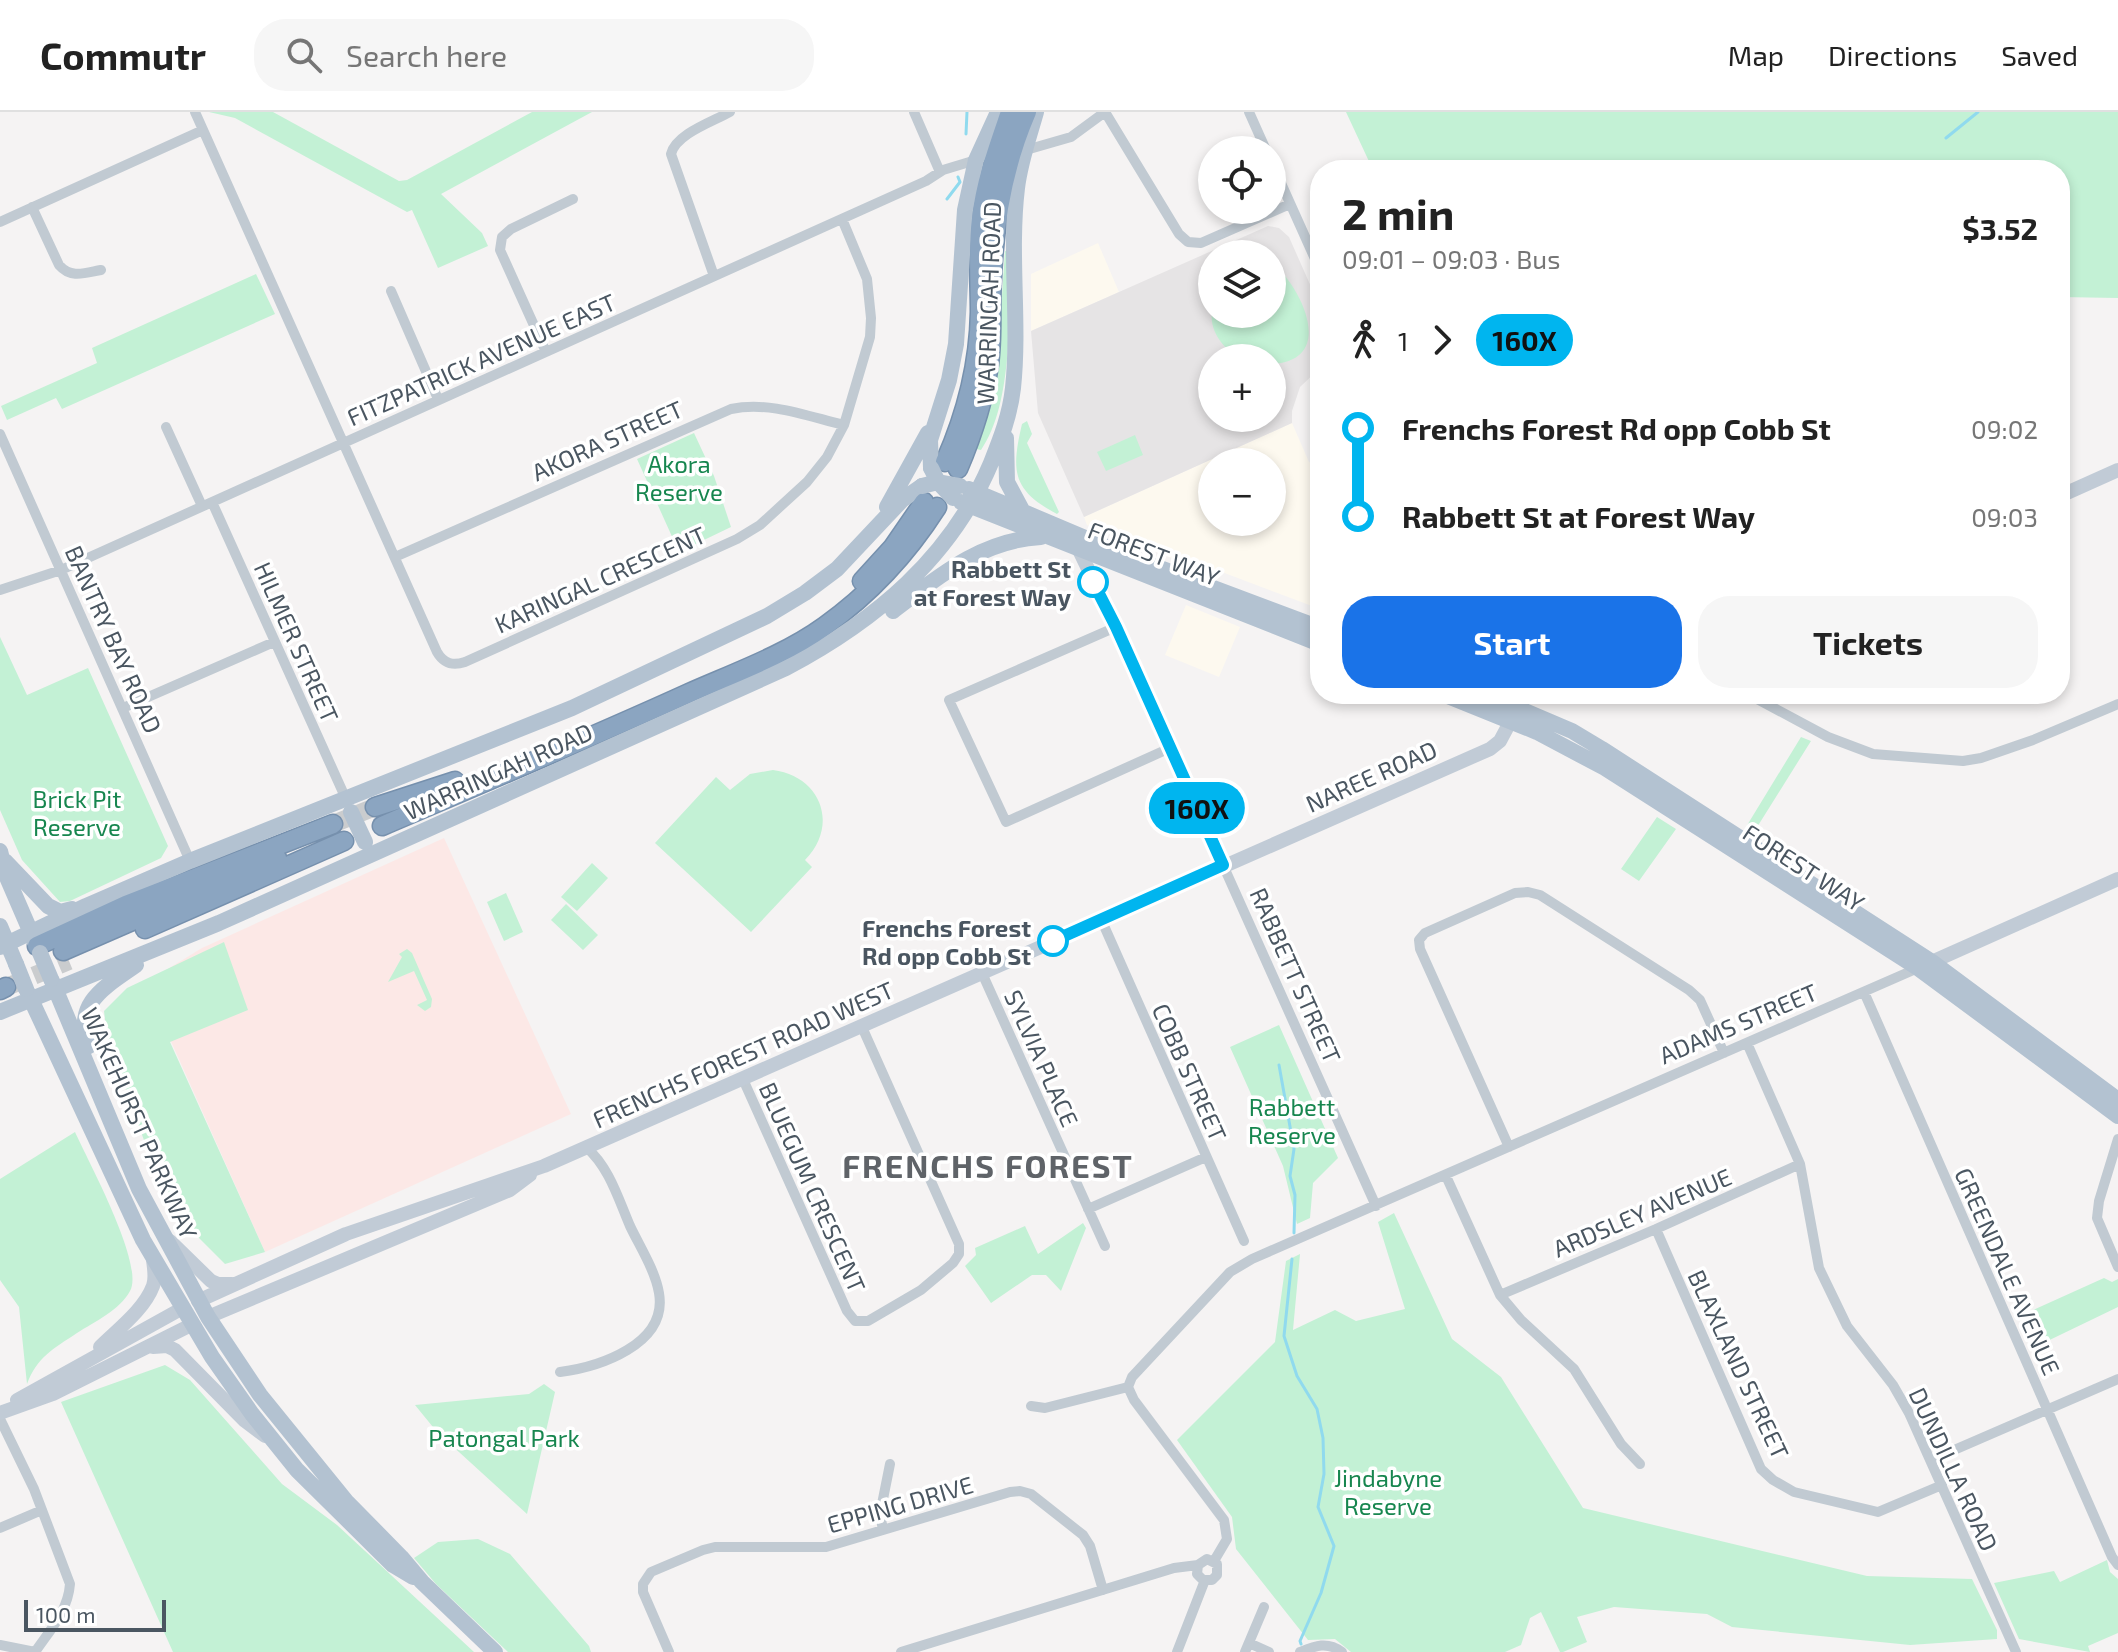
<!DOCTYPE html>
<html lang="en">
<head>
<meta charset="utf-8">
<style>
  body { margin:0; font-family:"Exo 2",sans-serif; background:#f6f6f6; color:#222; height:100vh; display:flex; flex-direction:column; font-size:30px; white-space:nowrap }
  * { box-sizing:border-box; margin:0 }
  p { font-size:26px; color:#767676 }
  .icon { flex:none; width:44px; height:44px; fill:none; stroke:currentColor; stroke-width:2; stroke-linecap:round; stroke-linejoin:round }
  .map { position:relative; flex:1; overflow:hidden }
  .panel { position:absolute; left:1310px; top:48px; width:760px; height:544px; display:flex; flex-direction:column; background:#fff; border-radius:32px; box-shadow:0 4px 12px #0003 }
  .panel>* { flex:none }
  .badge { padding:0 16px; border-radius:26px; font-size:28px; line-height:52px }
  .fabs { position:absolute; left:1198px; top:24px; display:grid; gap:16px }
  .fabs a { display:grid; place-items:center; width:88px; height:88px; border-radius:50%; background:#fff; box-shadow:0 4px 12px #0003; font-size:40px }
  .scale { position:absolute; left:24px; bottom:20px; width:142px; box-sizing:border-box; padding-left:8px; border:4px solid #4a5661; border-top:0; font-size:22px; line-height:28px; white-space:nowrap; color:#4a5661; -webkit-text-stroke:6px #fff; paint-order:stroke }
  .map>.badge { position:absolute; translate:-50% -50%; box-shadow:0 0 0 4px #fff }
  .legs { display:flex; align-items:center; gap:12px; height:88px; padding:0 32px; font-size:26px }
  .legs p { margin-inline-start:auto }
  .head { display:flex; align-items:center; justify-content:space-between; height:136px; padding:0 32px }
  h1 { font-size:44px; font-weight:700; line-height:60px }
  .button { display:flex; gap:16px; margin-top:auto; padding:16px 32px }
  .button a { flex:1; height:92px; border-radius:32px; background:#1a73e8; color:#fff; font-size:32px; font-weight:700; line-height:92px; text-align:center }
  .button a+a { background:#f6f6f6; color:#222 }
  ul { padding:0 32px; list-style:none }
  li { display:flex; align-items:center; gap:28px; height:88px; font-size:30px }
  li i { display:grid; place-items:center; width:12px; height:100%; margin:0 10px; background:currentColor }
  li i::after { content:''; width:20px; height:20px; margin:-10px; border:6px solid; border-radius:50%; background:#fff }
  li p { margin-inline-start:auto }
  li:first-child i { background:linear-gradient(#0000 50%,currentColor 0) }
  li:last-child i { background:linear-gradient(currentColor 50%,#0000 0) }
  header { display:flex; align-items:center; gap:48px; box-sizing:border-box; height:112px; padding:0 40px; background:#fff; border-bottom:2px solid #e0e0e0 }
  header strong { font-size:38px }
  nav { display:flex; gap:44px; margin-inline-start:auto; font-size:28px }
  .search { width:560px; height:72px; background:#f6f6f6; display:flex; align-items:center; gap:20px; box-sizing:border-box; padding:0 28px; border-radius:32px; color:#767676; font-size:30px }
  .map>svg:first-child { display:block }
</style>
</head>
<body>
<header>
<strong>Commutr</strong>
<div class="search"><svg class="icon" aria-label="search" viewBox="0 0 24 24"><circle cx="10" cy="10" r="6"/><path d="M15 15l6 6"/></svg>Search here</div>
<nav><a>Map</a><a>Directions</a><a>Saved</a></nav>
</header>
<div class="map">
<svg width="2118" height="1540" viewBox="0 0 2118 1540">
  <rect width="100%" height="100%" fill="#f5f3f3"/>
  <path fill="#fdf9ef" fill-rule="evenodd" d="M 1098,131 L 1119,180 L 1031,219 L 1031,162 Z
    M 1292,311 L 1309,350 L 1320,354 L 1320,501 L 1312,494 L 1214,457 L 1197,456 L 1087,413 L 1084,405 ZM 1212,350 L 1272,350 L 1272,410 L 1212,410 Z
    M 1186,493 L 1240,515 L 1219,565 L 1165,543 Z"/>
  <path fill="#e6e4e5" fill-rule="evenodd" d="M 1268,114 L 1279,116 L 1289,125 L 1320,195 L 1320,256 L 1300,275 L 1292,299 L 1292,311 L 1084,405 L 1038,301 L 1031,219 ZM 1212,142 L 1272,142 L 1272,202 L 1212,202 ZM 1212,246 L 1272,246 L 1272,306 L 1212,306 Z"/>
  <path fill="#fce8e6" d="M 444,726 L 571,1002 L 265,1140 L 145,871 L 202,836 Z"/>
  <path fill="#c3f1d5" d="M 209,0 L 273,0 L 399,69 L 407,68 L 532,0 L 592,0 L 441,82 L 482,121 L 488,134 L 438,156 L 412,98 L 407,100 L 235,6 Z
    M 1346,0 L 2118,0 L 2118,186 L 2060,185 L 2060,58 L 1373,58 Z
    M 1005,139 L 1010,140 C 1009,196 1014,291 981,338 L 976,337 L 997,260 Z
    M 1272,150 C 1302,176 1337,248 1272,252 L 1272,246 C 1263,246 1253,247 1245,246 C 1226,243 1209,219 1212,201 L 1272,202 Z
    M 256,162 L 275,202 L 62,297 L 56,286 L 7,308 L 1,294 L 97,251 L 92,236 Z
    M 1027,309 L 1032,322 L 1027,331 L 1059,400 L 1057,402 C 1012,378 1011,359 1022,312 Z
    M 694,321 L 714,364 L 731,415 L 679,440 L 637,347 Z
    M 1135,323 L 1143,343 L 1106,359 L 1097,340 Z
    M 0,525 L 27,583 L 88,556 L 168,734 L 161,746 L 70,789 L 60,790 L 22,748 L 0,698 Z
    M 1801,625 L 1811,629 L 1754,720 L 1746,715 Z
    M 773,658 C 820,664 840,712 805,748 L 812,755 L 751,820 L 655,731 L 716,665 L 730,678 L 750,662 Z
    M 1657,705 L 1676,717 L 1639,769 L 1621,757 Z
    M 592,751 L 608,766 L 577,799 L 561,785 Z
    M 506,781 L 523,820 L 504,829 L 487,790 Z
    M 566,792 L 598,823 L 583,838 L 551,808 Z
    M 224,830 L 248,898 L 170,930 L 265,1140 L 225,1152 L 187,1114 L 155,1059 L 107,925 L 104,899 L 127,876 Z
    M 407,837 L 412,841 L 432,887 L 431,895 L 425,899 L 417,893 L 427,888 L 414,859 L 388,870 L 402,845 L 399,842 Z
    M 1279,913 L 1338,1046 L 1313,1071 L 1310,1106 L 1297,1112 L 1283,1054 L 1230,935 Z
    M 75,1020 C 88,1049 145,1153 130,1179 C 120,1198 94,1210 77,1221 C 53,1237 37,1245 27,1272 L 19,1195 L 0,1168 L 0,1067 Z
    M 1394,1101 L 1452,1227 L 1501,1265 L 1583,1396 L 1867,1464 L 1972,1467 L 1997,1518 L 1997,1527 L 1910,1533 L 1732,1515 L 1707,1502 L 1614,1495 L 1577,1505 L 1587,1530 L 1563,1540 L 1560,1540 L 1541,1500 L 1530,1506 L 1521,1533 L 1505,1540 L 1351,1540 L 1335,1527 L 1308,1528 L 1236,1437 L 1232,1405 L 1177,1328 L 1275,1230 L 1286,1149 L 1300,1142 L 1293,1218 L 1335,1198 L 1356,1209 L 1405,1197 L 1378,1110 Z
    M 1083,1111 L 1086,1116 L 1061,1179 L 1046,1163 L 1032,1163 L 991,1191 L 965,1154 L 976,1143 L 975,1136 L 1025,1114 L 1038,1142 Z
    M 2104,1166 L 2112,1170 L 2118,1167 L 2118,1195 L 2033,1236 L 2020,1204 Z
    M 165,1253 L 190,1268 L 282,1372 L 337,1413 L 474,1540 L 173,1540 L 61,1290 Z
    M 544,1272 L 555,1280 L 527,1402 L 437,1320 L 415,1293 L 529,1282 Z
    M 478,1427 L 510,1442 L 589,1534 L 591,1540 L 508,1540 L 436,1472 L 414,1446 L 438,1430 Z
    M 2107,1448 L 2110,1460 L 2118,1467 L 2118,1521 L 2088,1534 L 2090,1540 L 2019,1527 L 1994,1471 L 2054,1459 L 2060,1470 Z"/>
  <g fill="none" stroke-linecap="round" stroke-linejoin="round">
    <path stroke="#90daee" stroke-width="3" d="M 966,22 L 967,0
      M 1946,26 L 1978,0
      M 947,87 L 960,70 L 958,65
      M 1279,953 L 1294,1037 L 1290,1064 L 1295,1083 L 1294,1121
      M 1292,1147 L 1284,1224 L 1297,1264 L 1317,1297 L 1323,1326 L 1324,1362 L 1318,1395 L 1334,1434 L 1321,1481 L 1300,1529 L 1301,1532"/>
    <path stroke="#caccce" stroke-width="18" stroke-dasharray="18 9" stroke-linecap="butt" d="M 333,712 L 375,695
      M 9,874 L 69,849"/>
    <defs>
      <path id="highway" d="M 945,350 C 966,303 979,252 980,200 C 980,169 977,138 981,107 C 985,70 998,35 1010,0
        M 958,357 C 972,324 984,289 989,252 C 993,223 990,195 992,167 C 994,109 1004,53 1027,0
        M 862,469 L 893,435 L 924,390
        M 375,695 L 455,669
        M 382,714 C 485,670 588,627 689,581 C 734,561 785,543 825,514 C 871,481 907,442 937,395
        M 145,817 L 344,729
        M 37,834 L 126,793 L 333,712
        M 63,839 L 277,746
        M 0,878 L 6,875"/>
    </defs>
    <use href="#highway" stroke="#7690ad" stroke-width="21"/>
    <path stroke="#c1cad2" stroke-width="10" d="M 195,0 L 437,540 C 444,552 453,554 465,550 L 737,427 L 760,413 L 807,370 L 827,345 L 844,313 L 870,225 L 871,206 L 867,167 L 842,107
      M 914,0 L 940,60
      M 1105,0 L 1179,122 L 1188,130 L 1201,131 L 1290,92
      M 1249,0 L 1266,38
      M 1026,38 L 1071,25 L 1105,0
      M 1272,51 L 1320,158
      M 32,95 L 59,153 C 71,167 85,161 101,158
      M 0,110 L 203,18
      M 714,164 L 671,42 C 676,22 712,10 730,0
      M 391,179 L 438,287
      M 546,240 L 500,138 L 502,125 L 511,117 L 573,87
      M 166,315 L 202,394
      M 0,322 L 190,749
      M 212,390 L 346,687
      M 395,445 L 731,297 C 769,289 807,304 844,313
      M 0,478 L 61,458 L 926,69 L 943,58 L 976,48
      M 1116,515 L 949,588 L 1006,710 L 1170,636
      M 1748,582 L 1828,625 L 1873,642 L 1963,649 L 1981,646 L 2033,628 L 2118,592
      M 123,596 L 274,530
      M 1223,753 L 1376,1094
      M 1101,807 L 1244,1129
      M 982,861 L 1105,1134
      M 1864,880 L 2112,1445 L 2118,1453
      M 1747,931 L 1800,1052 L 1819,1156 L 1847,1214 L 1893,1273 L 1909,1301 L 2016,1540
      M 742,965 L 847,1199 L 855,1209 L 868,1209 L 921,1178 L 953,1151 L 959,1142 L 959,1132 L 862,915
      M 2118,1027 L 2099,1089 L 2097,1106 L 2118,1155
      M 1509,1035 L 1420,837 L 1419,828 L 1425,821 L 1515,781 L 1528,780 L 1540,783 L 1689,878 L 1700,888 L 1724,941
      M 1446,1064 L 1500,1183 L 1521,1208 L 1574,1257 L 1621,1332 L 1640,1352
      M 1088,1097 L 1206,1045
      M 1656,1117 L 1761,1357 L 1773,1368 L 1794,1380 L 1878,1400 L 1942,1373
      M 1500,1183 L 1656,1117 L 1800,1052
      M 560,1260 C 598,1255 668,1233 659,1181 C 655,1158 640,1135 630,1114 C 618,1086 609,1055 586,1035
      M 1031,1294 L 1045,1296 L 1128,1275
      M 0,1307 L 34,1377 L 70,1472 C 68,1499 50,1518 35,1540
      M 1931,1348 L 2118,1267
      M 0,1416 L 42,1398
      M 883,1418 L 880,1402 L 890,1352
      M 1214,1449 L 1227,1427 L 1224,1408 L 1134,1288 L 1128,1275 L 1132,1265 L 1230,1160 L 1252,1147 L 1918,856
      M 1249,1531 L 1269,1540
      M 0,1533 L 35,1540
      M 669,1540 L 643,1480 L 643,1472 L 651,1460 L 703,1438 L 715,1435 L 826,1435 L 1010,1380 L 1020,1379 L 1031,1382 L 1083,1423 L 1090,1434 L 1103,1478
      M 901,1540 L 1174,1456 L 1198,1453 L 1207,1447 L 1217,1452 L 1217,1463 L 1212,1468 L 1203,1468 L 1197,1462 L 1198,1453
      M 1177,1540 L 1205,1468
      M 1245,1540 L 1264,1495
      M 1300,1540 C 1315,1534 1327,1529 1342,1540"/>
    <path stroke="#c1cbd6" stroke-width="14" d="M 2060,384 L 2118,358
      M 1078,436 L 1116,515 L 1223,753
      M 1925,853 L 2118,767
      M 170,1129 L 211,1169 L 218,1172 L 232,1172
      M 198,1189 L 346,1122 L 544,1054 L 1490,637 L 1500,629 L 1516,599
      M 208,1205 L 510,1078 L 530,1063
      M 100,1235 C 117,1218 144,1198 153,1174 C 156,1166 154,1156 153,1148
      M 153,1235 L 167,1234 L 175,1238 L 245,1309 L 265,1324
      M 17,1288 L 181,1197
      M 0,1301 L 53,1282 L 191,1213"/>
    <path stroke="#b3c2d1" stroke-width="16" d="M 1006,326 L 1007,370 L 1022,398
      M 931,356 L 930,328 L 949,268 L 956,232 L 965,98 L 976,48 L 998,0
      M 969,377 L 1128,444 L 1320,516
      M 961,390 L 1320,532
      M 887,395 L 928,321
      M 893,499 C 938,465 981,428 1041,425
      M 1443,582 L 1537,620 L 1605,656 L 1918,856 L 2118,1004
      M 1485,582 L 1572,619 L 1602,637 L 1932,850 L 2118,988
      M 0,739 L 6,763 L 35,830
      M 5,749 L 48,794 L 60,800 L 72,797
      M 0,814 L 16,852
      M 0,835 L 86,794 L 190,749 L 572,596 L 767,504 L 805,481 L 837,457 L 902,388 L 922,374
      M 52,869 L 139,1077 L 208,1205 L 260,1283 L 346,1389 L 401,1445 L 422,1470 L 495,1540
      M 28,881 L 143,1128 L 212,1245 L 252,1302 L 297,1358 L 393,1453 L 413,1465
      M 0,900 L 219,811 L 786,556 C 875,509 951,446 991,351 C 1001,326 1010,303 1013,276 C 1020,210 1009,143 1017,76 C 1020,50 1029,25 1036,0
      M 89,934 C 73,891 105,875 136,853"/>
    <use href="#highway" stroke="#8ba5c1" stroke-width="18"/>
    <path stroke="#b3c2d1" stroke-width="16" d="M 931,356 L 938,370 L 953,386
      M 922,374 L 938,370 L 960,374
      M 351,700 L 365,730
      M 40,841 L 51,867
      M 16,852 L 26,877"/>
  </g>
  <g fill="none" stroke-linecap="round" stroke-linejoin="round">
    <defs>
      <path id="line-1" d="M 1053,829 L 1223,753 L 1116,515 L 1093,470"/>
    </defs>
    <use href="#line-1" stroke="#fff" stroke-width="18"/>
    <use href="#line-1" stroke="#00b5ef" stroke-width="12"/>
  </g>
  <g fill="#fff" stroke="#00b5ef" stroke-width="4">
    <circle cx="1093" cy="470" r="14"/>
    <circle cx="1053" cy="829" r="14"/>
  </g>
  <g text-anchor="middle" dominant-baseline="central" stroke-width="7" stroke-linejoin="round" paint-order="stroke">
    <g font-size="24" fill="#4a5661" stroke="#fff">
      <text transform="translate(988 191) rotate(-88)">WARRINGAH ROAD</text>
      <text transform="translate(481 247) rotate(-24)">FITZPATRICK AVENUE EAST</text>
      <text transform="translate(607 328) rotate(-24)">AKORA STREET</text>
      <text transform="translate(1154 441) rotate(21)">FOREST WAY</text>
      <text transform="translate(600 467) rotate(-24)">KARINGAL CRESCENT</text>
      <text transform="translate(114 527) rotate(66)">BANTRY BAY ROAD</text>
      <text transform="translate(297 530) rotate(66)">HILMER STREET</text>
      <text transform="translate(498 659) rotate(-24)">WARRINGAH ROAD</text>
      <text transform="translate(1371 664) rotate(-24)">NAREE ROAD</text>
      <text transform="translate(1804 755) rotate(33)">FOREST WAY</text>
      <text transform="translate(1296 863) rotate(66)">RABBETT STREET</text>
      <text transform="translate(1738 911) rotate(-23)">ADAMS STREET</text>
      <text transform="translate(743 942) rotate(-24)">FRENCHS FOREST ROAD WEST</text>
      <text transform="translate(1042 946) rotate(66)">SYLVIA PLACE</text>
      <text transform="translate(1190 960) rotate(66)">COBB STREET</text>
      <text transform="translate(140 1011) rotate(66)">WAKEHURST PARKWAY</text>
      <text transform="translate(813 1075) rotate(66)">BLUEGUM CRESCENT</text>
      <text transform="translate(1642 1100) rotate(-23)">ARDSLEY AVENUE</text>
      <text transform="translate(2008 1159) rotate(66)">GREENDALE AVENUE</text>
      <text transform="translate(1739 1252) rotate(65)">BLAXLAND STREET</text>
      <text transform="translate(1954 1357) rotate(65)">DUNDILLA ROAD</text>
      <text transform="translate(900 1392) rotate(-16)">EPPING DRIVE</text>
    </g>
    <g font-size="24" fill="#17864f" stroke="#fff">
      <text x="679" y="351">Akora<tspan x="679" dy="28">Reserve</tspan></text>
      <text x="77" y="686">Brick Pit<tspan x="77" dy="28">Reserve</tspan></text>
      <text x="1292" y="994">Rabbett<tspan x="1292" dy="28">Reserve</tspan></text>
      <text x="504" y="1325">Patongal Park</text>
      <text x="1388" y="1365">Jindabyne<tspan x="1388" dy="28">Reserve</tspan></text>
    </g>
    <g font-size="24" font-weight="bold" fill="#4a5661" stroke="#fff" text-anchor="end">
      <text x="1071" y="456">Rabbett St<tspan x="1071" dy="28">at Forest Way</tspan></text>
      <text x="1031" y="815">Frenchs Forest<tspan x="1031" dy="28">Rd opp Cobb St</tspan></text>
    </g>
    <g font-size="32" font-weight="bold" letter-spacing="2" fill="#5f6368" stroke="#fff">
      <text x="988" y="1053">FRENCHS FOREST</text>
    </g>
  </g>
</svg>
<div class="fabs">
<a><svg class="icon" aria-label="locate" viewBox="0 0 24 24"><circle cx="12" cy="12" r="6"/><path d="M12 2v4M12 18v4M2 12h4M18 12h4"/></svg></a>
<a><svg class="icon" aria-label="layers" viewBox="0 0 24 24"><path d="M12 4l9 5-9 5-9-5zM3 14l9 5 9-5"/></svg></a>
<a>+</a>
<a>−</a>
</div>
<div class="scale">100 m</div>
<b class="badge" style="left:1197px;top:696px;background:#00b5ef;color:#111">160X</b>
<section class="panel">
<div class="head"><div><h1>2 min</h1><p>09:01 – 09:03 · Bus</p></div><b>$3.52</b></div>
<div class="legs"><svg class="icon" aria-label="walk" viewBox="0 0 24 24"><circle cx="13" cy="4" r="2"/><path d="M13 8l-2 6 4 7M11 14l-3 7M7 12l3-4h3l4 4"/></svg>1<svg class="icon" aria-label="forward" viewBox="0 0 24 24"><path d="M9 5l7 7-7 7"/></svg><b class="badge" style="background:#00b5ef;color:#111">160X</b></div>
<ul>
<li><i style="color:#00b5ef"></i><b>Frenchs Forest Rd opp Cobb St</b><p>09:02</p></li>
<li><i style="color:#00b5ef"></i><b>Rabbett St at Forest Way</b><p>09:03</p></li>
</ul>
<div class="button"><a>Start</a><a>Tickets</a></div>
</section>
</div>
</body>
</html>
